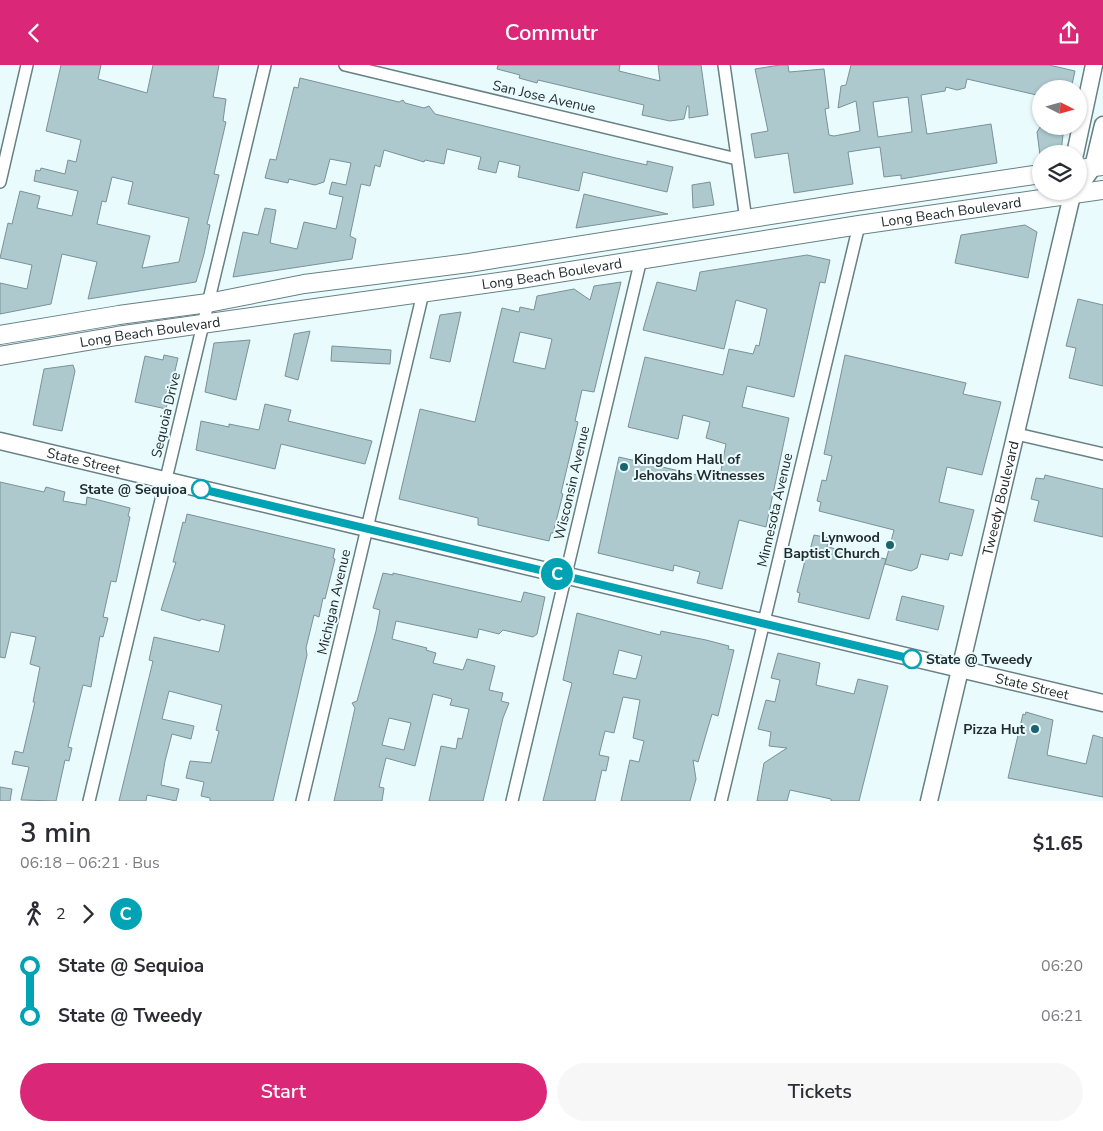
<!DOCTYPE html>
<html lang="en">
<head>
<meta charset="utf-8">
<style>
  body { margin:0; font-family:"Nunito Sans",sans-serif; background:#f7f7f7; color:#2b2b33; height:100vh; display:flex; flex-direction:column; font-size:19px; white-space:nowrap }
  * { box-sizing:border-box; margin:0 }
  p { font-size:16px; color:#7c7c81 }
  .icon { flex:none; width:28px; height:28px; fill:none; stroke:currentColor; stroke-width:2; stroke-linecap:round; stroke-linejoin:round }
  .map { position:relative; height:736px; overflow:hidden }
  .details { display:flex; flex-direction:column; background:#fff; flex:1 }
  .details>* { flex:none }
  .badge { padding:0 10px; border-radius:16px; font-size:18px; line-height:32px }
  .needle { width:32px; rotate:96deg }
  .tools { position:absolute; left:1032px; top:15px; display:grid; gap:10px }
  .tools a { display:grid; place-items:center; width:55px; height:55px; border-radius:50%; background:#fff; box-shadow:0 1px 4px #0004; font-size:25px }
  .map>.badge { position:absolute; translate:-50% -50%; box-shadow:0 0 0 2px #fff }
  .legs { display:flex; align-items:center; gap:8px; height:55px; padding:0 20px; font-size:16px }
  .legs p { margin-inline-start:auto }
  .summary { display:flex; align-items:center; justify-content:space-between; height:85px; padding:0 20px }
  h1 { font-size:28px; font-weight:600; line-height:38px }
  .cta { display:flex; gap:10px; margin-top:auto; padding:10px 20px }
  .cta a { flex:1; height:58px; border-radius:30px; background:#db2777; color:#fff; font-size:20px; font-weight:600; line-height:58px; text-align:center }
  .cta a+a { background:#f7f7f7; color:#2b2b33 }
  ul { padding:0 20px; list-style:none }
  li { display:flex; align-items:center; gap:18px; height:50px; font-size:19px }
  li i { display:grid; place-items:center; width:8px; height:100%; margin:0 6px; background:currentColor }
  li i::after { content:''; width:12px; height:12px; margin:-6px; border:4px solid; border-radius:50%; background:#fff }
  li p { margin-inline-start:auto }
  li:first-child i { background:linear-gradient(#0000 50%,currentColor 0) }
  li:last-child i { background:linear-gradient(currentColor 50%,#0000 0) }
  header { display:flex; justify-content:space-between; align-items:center; height:65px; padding:0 20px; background:#db2777; color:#fff; font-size:22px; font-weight:600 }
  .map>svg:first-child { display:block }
</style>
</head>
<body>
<header><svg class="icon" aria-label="back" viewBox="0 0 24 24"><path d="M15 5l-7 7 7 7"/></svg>Commutr<svg class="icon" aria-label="share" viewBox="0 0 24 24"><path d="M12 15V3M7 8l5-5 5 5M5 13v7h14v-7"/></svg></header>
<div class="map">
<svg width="1103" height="736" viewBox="0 0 1103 736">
  <rect width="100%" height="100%" fill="#eafbfe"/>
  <path fill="#adc9ce" stroke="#789297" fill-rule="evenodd" d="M 61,0 L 101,0 L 98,14 L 147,28 L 153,0 L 219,0 L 213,32 L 226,34 L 223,56 L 226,57 L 214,109 L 219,110 L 207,159 L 210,160 L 204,189 L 196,217 L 88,234 L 97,197 L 62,189 L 51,239 L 0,249 L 0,218 L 27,224 L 32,200 L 0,193 L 8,158 L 12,159 L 20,126 L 40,131 L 37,143 L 72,151 L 78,126 L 34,116 L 36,105 L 40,106 L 41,103 L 65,109 L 68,95 L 76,97 L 81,75 L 46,66 ZM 112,112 L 133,117 L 128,139 L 189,153 L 179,197 L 142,203 L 150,171 L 97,159 L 102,136 L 106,137 Z
    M 498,0 L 620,0 L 619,6 L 660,16 L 658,0 L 701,0 L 708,50 L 689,53 L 689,41 L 687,41 L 684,54 L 670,56 L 642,50 L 644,40 L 538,15 L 537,18 L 519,13 L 520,10 L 497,4 Z
    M 780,0 L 788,0 L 789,7 L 824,4 L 829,43 L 825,44 L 829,70 L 834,71 L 860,66 L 856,36 L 838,43 L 841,21 L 846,20 L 851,0 L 1049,0 L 1075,6 L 1071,24 L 1041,24 L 1041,31 L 967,14 L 965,23 L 957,25 L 946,22 L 945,26 L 921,30 L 927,69 L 991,59 L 997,98 L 901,114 L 901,110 L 884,112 L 880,82 L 848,87 L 853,119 L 794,128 L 788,88 L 755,93 L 751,69 L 768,66 L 755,4 ZM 908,32 L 912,67 L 878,72 L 873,37 Z
    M 300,13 L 399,37 L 403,35 L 405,38 L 424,43 L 429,41 L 435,49 L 616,93 L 647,100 L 647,96 L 673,102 L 667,127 L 583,107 L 579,126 L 518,112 L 520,101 L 499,96 L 496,108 L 478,104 L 481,92 L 447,84 L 444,99 L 425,95 L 424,97 L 384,85 L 380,102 L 375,100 L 370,121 L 361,119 L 350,171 L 356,174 L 352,194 L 233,212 L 243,167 L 258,170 L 265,143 L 276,145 L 270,178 L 297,184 L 304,157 L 336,164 L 343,132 L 329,129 L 332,117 L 346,120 L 351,98 L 330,94 L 324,117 L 315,120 L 289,114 L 288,118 L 265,113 L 270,94 L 276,95 L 294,22 L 298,23 Z
    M 1048,61 L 1049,64 L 1064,61 L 1061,87 L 1040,90 L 1037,67 L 1040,62 Z
    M 710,117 L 714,140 L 693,143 L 692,120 Z
    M 584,129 L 668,149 L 667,149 L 576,163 Z
    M 1025,160 L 1037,167 L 1028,213 L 955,198 L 961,170 Z
    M 807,190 L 830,195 L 825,218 L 820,217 L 794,332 L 747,321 L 742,342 L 789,353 L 766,462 L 739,455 L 722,524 L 697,518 L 700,507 L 674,500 L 673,506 L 598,488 L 619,392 L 697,410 L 698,406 L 720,411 L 726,379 L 706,373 L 710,357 L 683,350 L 678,374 L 628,362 L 645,292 L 723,310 L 729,284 L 753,289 L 756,280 L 759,281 L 767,244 L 736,235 L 724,284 L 643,265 L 657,217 L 696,226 L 700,207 Z
    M 621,217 L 594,327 L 582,325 L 575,356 L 578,357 L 561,428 L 563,429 L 553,468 L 551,468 L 549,476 L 478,460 L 478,453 L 399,434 L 420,344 L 475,357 L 502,243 L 519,247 L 520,242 L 534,245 L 537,231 L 574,224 L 590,235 L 594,221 ZM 520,267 L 552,274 L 545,304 L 513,297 Z
    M 1078,234 L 1103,240 L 1103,321 L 1069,313 L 1076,283 L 1066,281 Z
    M 461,247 L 450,297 L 430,293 L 440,250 Z
    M 310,266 L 298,315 L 285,311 L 294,269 Z
    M 250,275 L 236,335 L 205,327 L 214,278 Z
    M 332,281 L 391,285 L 390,299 L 331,296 Z
    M 164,290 L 178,293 L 166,344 L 135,337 L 145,291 L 163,295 Z
    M 845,290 L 966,318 L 963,329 L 1001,337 L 982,410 L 947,402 L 939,437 L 974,445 L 962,491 L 950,488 L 948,495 L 921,489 L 917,503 L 911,506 L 885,499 L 894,465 L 819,446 L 821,437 L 817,436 L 822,415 L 826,416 L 832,391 L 824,389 Z
    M 73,300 L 75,306 L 62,366 L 33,360 L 44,304 Z
    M 265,339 L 291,345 L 288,356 L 372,376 L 365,399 L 281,379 L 275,404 L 196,385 L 201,356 L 229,362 L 229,359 L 259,365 Z
    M 1045,410 L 1103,424 L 1103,472 L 1034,456 L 1039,436 L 1031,434 L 1036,413 L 1044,414 Z
    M 0,417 L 44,427 L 46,422 L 65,427 L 63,436 L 86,440 L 87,432 L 130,443 L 128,451 L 130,452 L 116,517 L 111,516 L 103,552 L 108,553 L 103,572 L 100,571 L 91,622 L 83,620 L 68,682 L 72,683 L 69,696 L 65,695 L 56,736 L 21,735 L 29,702 L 12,699 L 15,686 L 23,688 L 35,637 L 33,637 L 40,602 L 30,599 L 36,572 L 11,567 L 5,593 L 0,592 Z
    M 187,449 L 335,484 L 333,493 L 335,494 L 325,534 L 323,533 L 319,552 L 314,550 L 306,583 L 307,590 L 300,620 L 273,736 L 210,736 L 210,733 L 201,731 L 204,717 L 186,713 L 190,696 L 211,698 L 219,666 L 216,665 L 222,640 L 169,626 L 162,654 L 194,661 L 191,674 L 172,669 L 165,696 L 161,720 L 179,724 L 176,736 L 147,730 L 146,736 L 119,736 L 153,596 L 149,595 L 154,572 L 219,587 L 225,560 L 201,554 L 200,556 L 161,545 L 176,497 L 173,497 L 183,457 L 185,458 Z
    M 814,470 L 829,473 L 827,482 L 886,494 L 869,554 L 798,537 L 800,528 L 797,527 L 807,488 L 809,489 Z
    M 383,508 L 393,510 L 393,508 L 521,537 L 524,527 L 545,532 L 537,569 L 533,572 L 503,565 L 499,569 L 479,564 L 477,573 L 396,556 L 392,574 L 427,583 L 426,585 L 436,588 L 433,598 L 463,605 L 467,594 L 495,601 L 489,625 L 503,628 L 501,636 L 509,638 L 503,653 L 483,736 L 429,736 L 441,681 L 456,684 L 458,673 L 462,674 L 469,644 L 450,640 L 452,634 L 433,629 L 415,701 L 386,693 L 379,722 L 384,723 L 382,736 L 334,736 L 355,643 L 352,638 L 357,636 L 376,566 L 380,545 L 373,543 ZM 389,653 L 411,658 L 404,685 L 382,680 Z
    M 902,531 L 944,541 L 938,565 L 896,555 Z
    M 577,548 L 660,570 L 661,566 L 706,575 L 729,581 L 728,584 L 734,585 L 718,651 L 712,649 L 698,697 L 693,695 L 696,714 L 690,736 L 621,736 L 630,695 L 639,697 L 644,676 L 633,673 L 640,635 L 623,632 L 614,668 L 605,666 L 599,690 L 609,692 L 606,706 L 602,705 L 595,736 L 543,736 L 572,618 L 563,615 ZM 619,585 L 642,591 L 636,614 L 613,609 Z
    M 778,588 L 820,598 L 816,620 L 854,629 L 858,614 L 888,621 L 859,736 L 831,736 L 831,734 L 790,725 L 787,736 L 757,736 L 764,698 L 787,683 L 769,681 L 771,667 L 758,664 L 766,635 L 775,637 L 780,615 L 771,613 Z
    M 1026,647 L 1053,655 L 1047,690 L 1086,699 L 1093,670 L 1103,673 L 1103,732 L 1008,713 L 1023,649 L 1025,650 Z
    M 0,722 L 12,724 L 10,736 L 0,736 Z"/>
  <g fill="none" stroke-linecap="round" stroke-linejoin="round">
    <defs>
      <path id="minor" d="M 345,0 L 737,94
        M 724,0 L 746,155
        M 0,117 L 27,0
        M 1017,369 L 1103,389
        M 89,736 L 265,0
        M 302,736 L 423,228
        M 512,736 L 641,194
        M 721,736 L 859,160"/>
      <g id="secondary">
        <path d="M 1075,89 L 1094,0"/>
        <path d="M 1079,122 L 1093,102 L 1103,60"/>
        <path id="s1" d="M 0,376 L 1103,638"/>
        <path id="s2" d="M 929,736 L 1073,126"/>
      </g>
      <g id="primary">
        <path d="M 1079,104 L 1103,101"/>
        <path d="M 0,270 L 119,250 L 208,238 L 304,219 L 469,198 L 853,137 L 1041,109"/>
        <path id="s3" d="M 0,291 L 117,271 L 520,214 L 859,160 L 1103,125"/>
      </g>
    </defs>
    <use href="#minor" stroke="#668084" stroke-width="14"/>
    <use href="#secondary" stroke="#668084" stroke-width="19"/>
    <use href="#primary" stroke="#668084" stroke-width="20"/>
    <use href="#minor" stroke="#fff" stroke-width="11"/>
    <use href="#secondary" stroke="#fff" stroke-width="16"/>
    <use href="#primary" stroke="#fff" stroke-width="18"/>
  </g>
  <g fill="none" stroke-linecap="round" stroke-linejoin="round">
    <defs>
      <path id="line-1" d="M 201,424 L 912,594"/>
    </defs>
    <use href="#line-1" stroke="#fff" stroke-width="11"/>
    <use href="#line-1" stroke="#00a3b4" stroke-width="8"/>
  </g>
  <g fill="#19646f" stroke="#eafbfe" stroke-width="2">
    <circle cx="624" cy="402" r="5"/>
    <circle cx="890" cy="480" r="5"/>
    <circle cx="1035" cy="664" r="5"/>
  </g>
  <g fill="#fff" stroke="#00a3b4" stroke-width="2.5">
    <circle cx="201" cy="424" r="9"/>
    <circle cx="912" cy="594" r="9"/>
  </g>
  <g text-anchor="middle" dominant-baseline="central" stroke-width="4" stroke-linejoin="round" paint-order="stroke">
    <g font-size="14" fill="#212c2e" stroke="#eafbfe">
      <text transform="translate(544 32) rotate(13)">San Jose Avenue</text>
      <text stroke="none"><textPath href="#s3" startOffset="962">Long Beach Boulevard</textPath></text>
      <text stroke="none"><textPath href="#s3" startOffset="558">Long Beach Boulevard</textPath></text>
      <text stroke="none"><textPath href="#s3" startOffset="152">Long Beach Boulevard</textPath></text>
      <text transform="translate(166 350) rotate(-77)">Sequoia Drive</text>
      <text stroke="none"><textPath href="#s1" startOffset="86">State Street</textPath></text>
      <text transform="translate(572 418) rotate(-77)">Wisconsin Avenue</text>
      <text stroke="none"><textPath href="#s2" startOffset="311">Tweedy Boulevard</textPath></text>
      <text transform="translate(775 445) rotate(-77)">Minnesota Avenue</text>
      <text transform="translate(334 537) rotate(-77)">Michigan Avenue</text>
      <text stroke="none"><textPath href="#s1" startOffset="1061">State Street</textPath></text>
    </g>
    <g font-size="14" font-weight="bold" fill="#212c2e" stroke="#eafbfe" text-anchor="end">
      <text x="634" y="394" text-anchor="start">Kingdom Hall of<tspan x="634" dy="16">Jehovahs Witnesses</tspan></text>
      <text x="880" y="472">Lynwood<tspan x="880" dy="16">Baptist Church</tspan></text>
      <text x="1025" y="664">Pizza Hut</text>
    </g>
    <g font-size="14" font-weight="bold" fill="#212c2e" stroke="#eafbfe" text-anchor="end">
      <text x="187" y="424">State @ Sequioa</text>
      <text x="926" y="594" text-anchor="start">State @ Tweedy</text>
    </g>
  </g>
</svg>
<div class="tools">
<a><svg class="needle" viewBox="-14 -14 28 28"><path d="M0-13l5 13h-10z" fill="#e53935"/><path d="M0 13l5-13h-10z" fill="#7c7c81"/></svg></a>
<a><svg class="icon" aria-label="layers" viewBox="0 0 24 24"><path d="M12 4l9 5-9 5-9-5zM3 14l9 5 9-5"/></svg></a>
</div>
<b class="badge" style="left:557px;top:509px;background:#00a3b4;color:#fff">C</b>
</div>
<section class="details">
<div class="summary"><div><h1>3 min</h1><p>06:18 – 06:21 · Bus</p></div><b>$1.65</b></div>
<div class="legs"><svg class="icon" aria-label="walk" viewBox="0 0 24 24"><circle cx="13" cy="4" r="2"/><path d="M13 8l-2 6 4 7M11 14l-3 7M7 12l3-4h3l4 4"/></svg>2<svg class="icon" aria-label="forward" viewBox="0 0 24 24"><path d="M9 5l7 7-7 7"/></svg><b class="badge" style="background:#00a3b4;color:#fff">C</b></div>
<ul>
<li><i style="color:#00a3b4"></i><b>State @ Sequioa</b><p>06:20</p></li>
<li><i style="color:#00a3b4"></i><b>State @ Tweedy</b><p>06:21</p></li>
</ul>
<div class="cta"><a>Start</a><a>Tickets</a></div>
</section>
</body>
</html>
